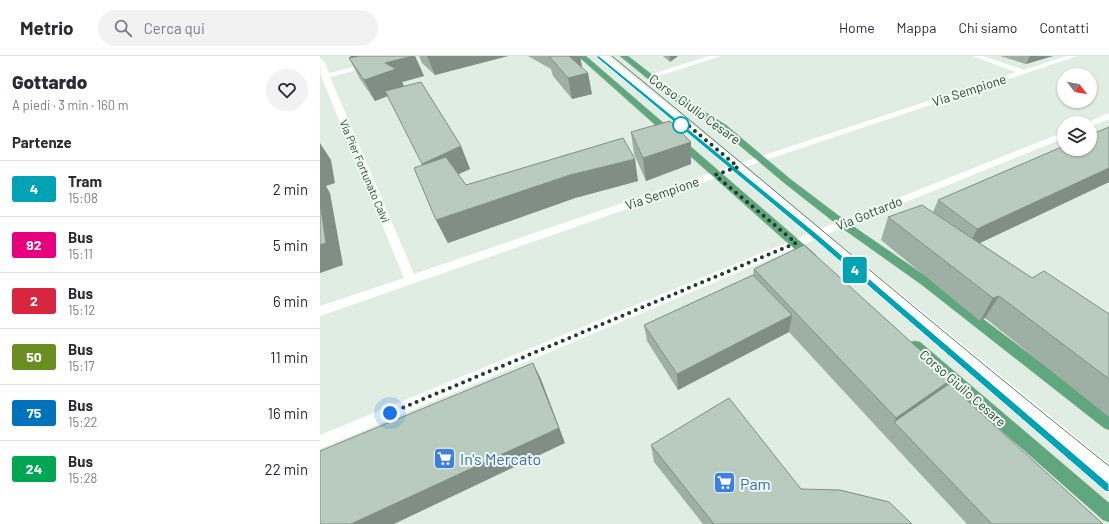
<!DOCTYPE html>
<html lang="it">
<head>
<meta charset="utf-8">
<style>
  body { margin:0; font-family:Barlow,sans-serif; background:#f2f2f3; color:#2b2b33; height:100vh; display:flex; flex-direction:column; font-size:15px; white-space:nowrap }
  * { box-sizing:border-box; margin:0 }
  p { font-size:13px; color:#7c7c81 }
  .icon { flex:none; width:22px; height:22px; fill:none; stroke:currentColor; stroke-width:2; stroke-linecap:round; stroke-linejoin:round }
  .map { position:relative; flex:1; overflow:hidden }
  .panel { display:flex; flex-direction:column; background:#fff; width:320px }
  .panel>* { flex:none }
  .badge { padding:0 8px; border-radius:3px; font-size:14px; line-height:26px }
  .needle { width:26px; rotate:121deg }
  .tools { position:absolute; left:737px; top:12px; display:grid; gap:8px }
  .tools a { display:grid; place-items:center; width:40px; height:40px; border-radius:50%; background:#fff; box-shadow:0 1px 3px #0004; font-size:20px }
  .you { position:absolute; width:20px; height:20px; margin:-10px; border:3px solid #fff; border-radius:50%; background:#1a73e8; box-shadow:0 0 0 6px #1a73e833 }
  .map>.badge { position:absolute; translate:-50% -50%; box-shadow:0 0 0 2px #fff }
  h2 { padding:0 12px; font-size:15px; line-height:36px }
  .round { display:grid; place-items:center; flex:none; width:42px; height:42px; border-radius:21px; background:#f2f2f3 }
  .headline { display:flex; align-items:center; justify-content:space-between; height:68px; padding:0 12px }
  h1 { font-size:19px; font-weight:800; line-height:30px }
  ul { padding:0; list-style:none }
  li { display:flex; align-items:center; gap:12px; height:56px; padding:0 12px; border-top:1px solid #e1e1e2 }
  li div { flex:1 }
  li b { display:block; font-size:15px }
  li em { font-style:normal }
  li .badge { min-width:44px; font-weight:700; text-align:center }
  header { display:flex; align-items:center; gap:24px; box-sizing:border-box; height:56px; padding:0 20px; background:#fff; border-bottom:1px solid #e1e1e2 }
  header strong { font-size:19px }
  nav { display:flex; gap:22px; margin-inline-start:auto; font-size:14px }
  .search { width:280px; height:36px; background:#f2f2f3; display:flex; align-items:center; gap:10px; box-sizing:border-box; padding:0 14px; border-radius:22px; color:#7c7c81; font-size:15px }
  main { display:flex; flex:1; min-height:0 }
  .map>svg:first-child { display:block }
</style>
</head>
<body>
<header>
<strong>Metrio</strong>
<div class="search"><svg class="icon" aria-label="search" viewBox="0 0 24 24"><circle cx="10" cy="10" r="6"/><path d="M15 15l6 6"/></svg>Cerca qui</div>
<nav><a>Home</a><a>Mappa</a><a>Chi siamo</a><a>Contatti</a></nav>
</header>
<main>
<section class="panel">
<div class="headline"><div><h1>Gottardo</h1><p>A piedi · 3 min · 160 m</p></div><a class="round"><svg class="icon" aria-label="heart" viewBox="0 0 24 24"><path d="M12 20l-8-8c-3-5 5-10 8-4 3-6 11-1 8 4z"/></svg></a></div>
<h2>Partenze</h2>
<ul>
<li><span class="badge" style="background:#00a3b4;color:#fff">4</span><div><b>Tram</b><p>15:08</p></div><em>2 min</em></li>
<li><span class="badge" style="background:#e6007e;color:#fff">92</span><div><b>Bus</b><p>15:11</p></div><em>5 min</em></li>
<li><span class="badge" style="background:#d7263d;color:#fff">2</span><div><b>Bus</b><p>15:12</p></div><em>6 min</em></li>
<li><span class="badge" style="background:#6b8e23;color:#fff">50</span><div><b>Bus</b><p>15:17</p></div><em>11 min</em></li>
<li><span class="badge" style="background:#0072bc;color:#fff">75</span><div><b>Bus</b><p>15:22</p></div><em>16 min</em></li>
<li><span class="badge" style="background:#00a651;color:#fff">24</span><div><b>Bus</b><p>15:28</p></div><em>22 min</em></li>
</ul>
</section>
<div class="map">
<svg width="789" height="468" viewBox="0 0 789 468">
  <rect width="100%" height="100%" fill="#e0ede3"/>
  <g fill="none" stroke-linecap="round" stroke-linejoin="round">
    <defs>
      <path id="major" d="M 258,0 L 266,0 L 495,198 L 497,201 L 495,204 L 487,204 Z
        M 300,0 L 308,0 L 361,41 L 406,69 L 469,122 L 527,166 L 610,223 L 789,358 L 789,374 L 784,372 L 602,229 L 519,170 L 463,126 L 400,73 L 355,45 Z
        M 595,285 L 600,286 L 789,447 L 789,466 L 783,464 L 590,294 L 588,290 L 590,286 Z"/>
    </defs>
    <use href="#major" stroke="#c0c9c4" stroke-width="1"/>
    <path fill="#fff" fill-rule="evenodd" d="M 280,0 L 288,0 L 420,107 L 696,16 L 652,0 L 663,0 L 704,14 L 746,0 L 757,0 L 425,111 L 500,173 L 744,76 L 744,82 L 507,178 L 789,408 L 789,426 L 783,423 L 497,183 L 0,393 L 0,379 L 490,177 L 416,115 L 0,260 L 0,250 L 84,222 L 1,20 L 0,3 L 4,5 L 9,17 L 51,7 L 55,9 L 10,21 L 94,218 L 411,110 Z
      M 389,0 L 401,0 L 333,22 L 326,20 Z
      M 789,57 L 789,63 L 770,71 L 770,67 L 766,67 Z"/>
    <use href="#major" fill="#60a77f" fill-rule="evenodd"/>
    <path stroke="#597b68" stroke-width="1" d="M 278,0 L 494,180 L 789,431
      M 292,0 C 458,136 621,276 789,410"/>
  </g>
  <path fill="#9eafa3" d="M 30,0 L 95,0 L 104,20 L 82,26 L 84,30 L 141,90 L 150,113 L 138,118 L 146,129 L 318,125 L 255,142 L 128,187 L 116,164 L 103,109 L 68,40 L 55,45 L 40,23 L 29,2 L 31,2 Z
    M 99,0 L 188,0 L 115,19 L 102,7 Z
    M 208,0 L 260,0 L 262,11 L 272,38 L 252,43 L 233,20 L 231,13 Z
    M 343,0 L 358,0 L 350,6 Z
    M 680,0 L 733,0 L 706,8 Z
    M 789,71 L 789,126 L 660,187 L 712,222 L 789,258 L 789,361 L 665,262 L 660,265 L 561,184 L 568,161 L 613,156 L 618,144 Z
    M 311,76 L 371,86 L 371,108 L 326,125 L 314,98 Z
    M 434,213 L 629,328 L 783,468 L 647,468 L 566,381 L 469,276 L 358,334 L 327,285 L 324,269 L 433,219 Z
    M 331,389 L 481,433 L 592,468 L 383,468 L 334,406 Z"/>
  <path fill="#818e85" d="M 30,0 L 56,0 L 33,5 Z
    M 93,0 L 95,0 L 104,20 L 82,26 L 85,33 L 55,45 L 44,24 L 65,7 Z
    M 107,0 L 188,0 L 115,19 Z
    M 233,0 L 260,0 L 262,11 L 242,15 Z
    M 350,0 L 358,0 L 350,6 Z
    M 710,0 L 733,0 L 706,8 Z
    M 268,17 L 272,38 L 252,43 L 248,22 Z
    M 371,86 L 371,108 L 326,125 L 323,102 Z
    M 0,87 L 11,104 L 15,127 L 6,130 L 10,137 L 23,209 L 0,217 Z
    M 141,90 L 150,113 L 113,130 L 102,108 Z
    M 315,103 L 318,125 L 255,142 L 128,187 L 116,164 L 250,119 Z
    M 789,112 L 789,126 L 647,193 L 657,173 Z
    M 679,240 L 665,262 L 660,265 L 673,242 Z
    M 472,259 L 469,276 L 358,334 L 357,318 Z
    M 213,307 L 221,323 L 245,387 L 74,468 L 31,468 Z
    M 632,323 L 619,344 L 574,366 L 566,381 L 576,362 Z"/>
  <path fill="#b8cbbe" stroke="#818e85" d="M 39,0 L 93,0 L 65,7 L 76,13 L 44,24 L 29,2 Z
    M 229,0 L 249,0 L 268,17 L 248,22 Z
    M 101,26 L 141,90 L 102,108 L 65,35 Z
    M 350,65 L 371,86 L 323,102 L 311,76 Z
    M 789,71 L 789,112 L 657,173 L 618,144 L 744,90 L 744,93 L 770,93 L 770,79 Z
    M 303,82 L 315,103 L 250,119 L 116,164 L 94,112 L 126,101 L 146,129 Z
    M 0,146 L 6,187 L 0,189 Z
    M 602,149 L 712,222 L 724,215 L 789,258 L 789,323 L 679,240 L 673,242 L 568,161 Z
    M 484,189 L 632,323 L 576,362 L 434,213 Z
    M 433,219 L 472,259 L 357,318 L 324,269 Z
    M 213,307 L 239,372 L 31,468 L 0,468 L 0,395 Z
    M 629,328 L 783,468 L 672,468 L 574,366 Z
    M 409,342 L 481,433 L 520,434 L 569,446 L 592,468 L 394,468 L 331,389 Z"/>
  <path fill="#00a3b4" stroke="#fff" d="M 275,0 L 279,0 L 497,178 L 789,428 L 789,436 L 785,435 L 492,181 Z"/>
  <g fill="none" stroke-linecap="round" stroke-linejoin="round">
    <path stroke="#1f3f2d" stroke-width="4" stroke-dasharray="0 7.2" d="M 70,357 L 476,187 L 395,119 L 418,111 L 363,65 L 361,69"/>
  </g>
  <defs>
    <symbol id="supermarket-square" viewBox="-11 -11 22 22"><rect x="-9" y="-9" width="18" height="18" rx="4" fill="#3f7fe0" stroke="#f1f9f3"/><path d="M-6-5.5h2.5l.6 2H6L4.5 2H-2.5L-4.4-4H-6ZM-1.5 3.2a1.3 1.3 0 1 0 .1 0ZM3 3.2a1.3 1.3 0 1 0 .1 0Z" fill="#fff"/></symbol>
  </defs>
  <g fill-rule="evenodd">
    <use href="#supermarket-square" x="112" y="390" width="25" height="25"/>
    <use href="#supermarket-square" x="392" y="414" width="25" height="25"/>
  </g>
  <circle fill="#fff" stroke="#00a3b4" stroke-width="2" cx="361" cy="69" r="8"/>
  <g text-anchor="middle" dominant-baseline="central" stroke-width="4" stroke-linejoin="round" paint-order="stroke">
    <g font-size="11" fill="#1f3f2d" stroke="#f1f9f3">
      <text transform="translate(45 115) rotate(67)">Via Pier Fortunato Calvi</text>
    </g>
    <g font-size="13" fill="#1f3f2d" stroke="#f1f9f3">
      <text transform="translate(649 34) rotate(-18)">Via Sempione</text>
      <text transform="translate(375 53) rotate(36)">Corso Giulio Cesare</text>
      <text transform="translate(342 137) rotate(-19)">Via Sempione</text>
      <text transform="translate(549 157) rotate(-22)">Via Gottardo</text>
      <text transform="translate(643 332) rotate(41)">Corso Giulio Cesare</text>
    </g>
    <g font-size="16" fill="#366cbe" stroke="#f1f9f3" text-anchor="start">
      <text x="140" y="402">In's Mercato</text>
      <text x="420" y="427">Pam</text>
    </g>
  </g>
</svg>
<div class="tools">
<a><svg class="needle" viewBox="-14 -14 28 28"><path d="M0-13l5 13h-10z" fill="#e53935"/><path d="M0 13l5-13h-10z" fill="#7c7c81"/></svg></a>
<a><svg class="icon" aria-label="layers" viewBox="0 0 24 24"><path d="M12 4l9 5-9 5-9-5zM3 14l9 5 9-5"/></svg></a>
</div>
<div class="you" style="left:70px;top:357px"></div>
<b class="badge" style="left:535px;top:214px;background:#00a3b4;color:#fff">4</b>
</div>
</main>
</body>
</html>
